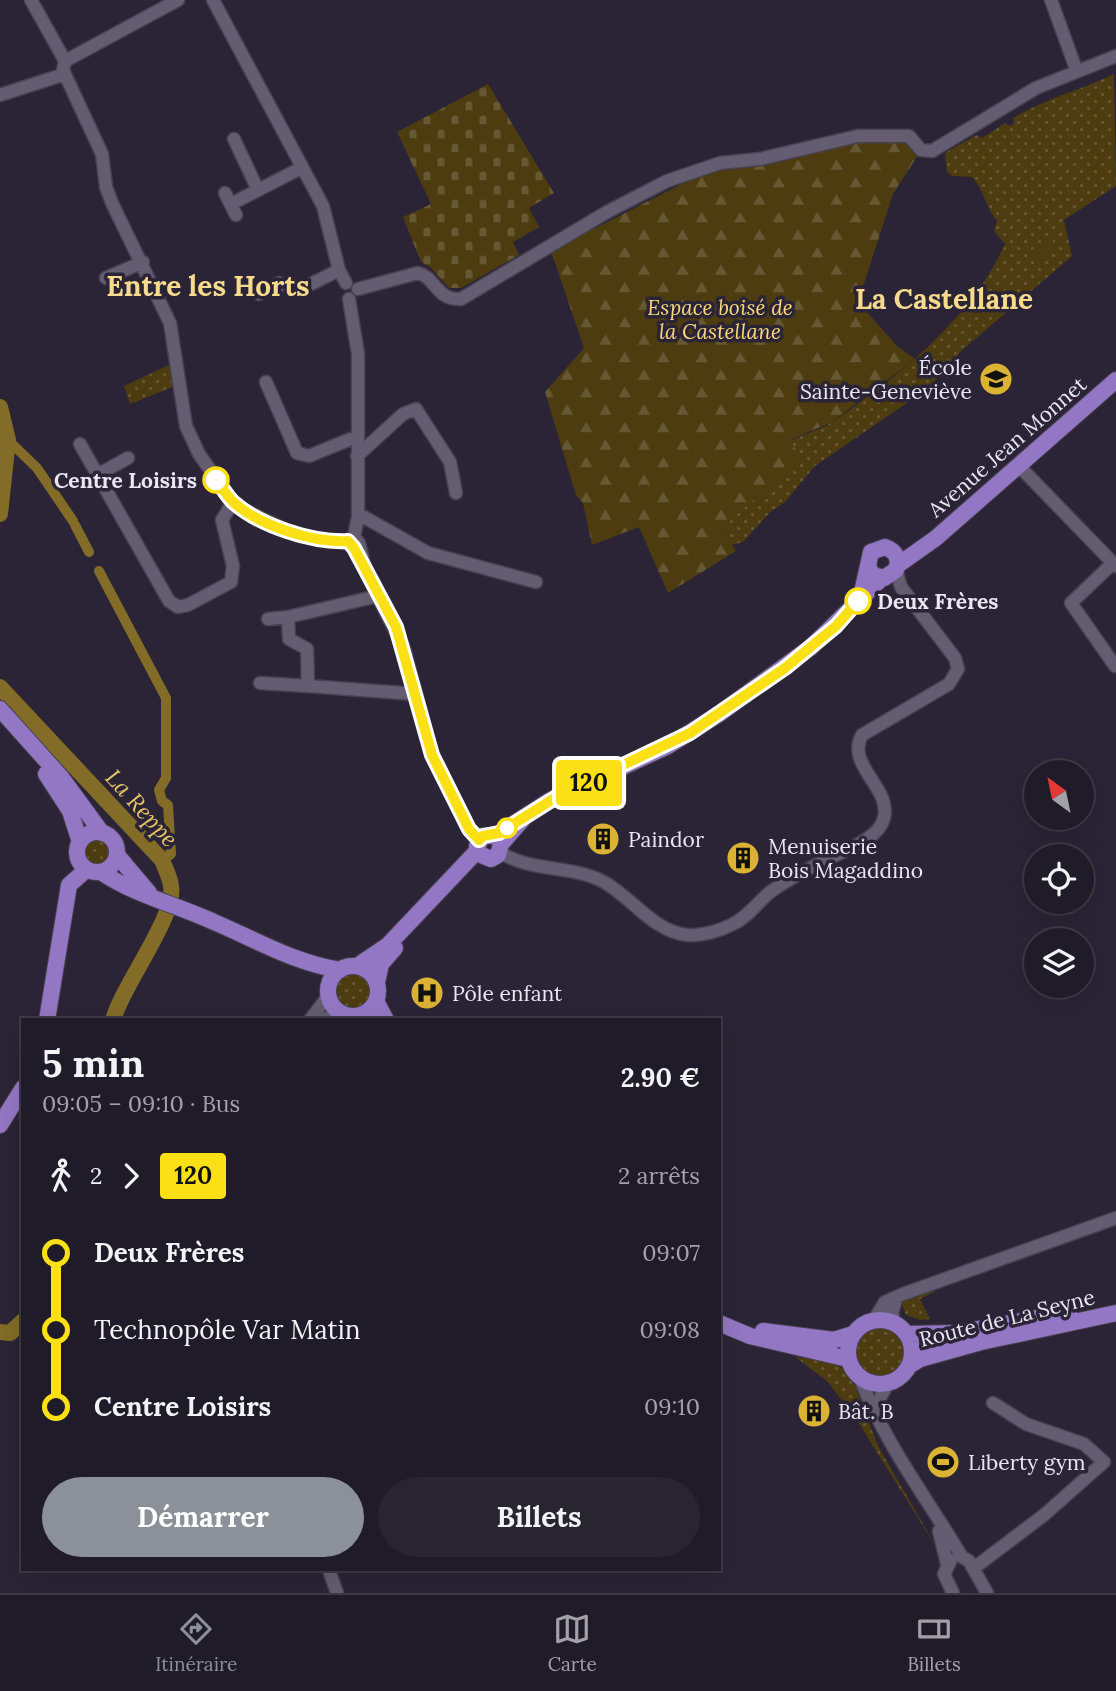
<!DOCTYPE html>
<html lang="fr">
<head>
<meta charset="utf-8">
<style>
  body { margin:0; font-family:Lora,serif; background:#282430; color:#f1f3f6; height:100vh; display:flex; flex-direction:column; font-size:26px; white-space:nowrap }
  * { box-sizing:border-box; margin:0 }
  p { font-size:23px; color:#a2a1a8 }
  .icon { flex:none; width:38px; height:38px; fill:none; stroke:currentColor; stroke-width:2; stroke-linecap:round; stroke-linejoin:round }
  .map { position:relative; flex:1; overflow:hidden }
  .drawer { position:absolute; left:21px; top:1018px; width:700px; height:553px; display:flex; flex-direction:column; background:#201b28; border-radius:0px; box-shadow:0 7px 28px #0002,0 0 0 2px #3d3945 }
  .drawer>* { flex:none }
  .badge { padding:0 14px; border-radius:5px; font-size:24px; line-height:46px }
  .needle { width:46px; rotate:327deg }
  .controls { position:absolute; left:1024px; top:760px; display:grid; gap:14px }
  .controls a { display:grid; place-items:center; width:70px; height:70px; border-radius:50%; background:#201b28; box-shadow:0 7px 28px #0002,0 0 0 2px #3d3945; font-size:35px }
  .map>.badge { position:absolute; translate:-50% -50%; box-shadow:0 0 0 4px #fff }
  .legs { display:flex; align-items:center; gap:10px; height:77px; padding:0 21px; font-size:23px }
  .legs p { margin-inline-start:auto }
  .head { display:flex; align-items:center; justify-content:space-between; height:119px; padding:0 21px }
  h1 { font-size:38px; font-weight:700; line-height:52px }
  .cta { display:flex; gap:14px; margin-top:auto; padding:14px 21px }
  .cta a { flex:1; height:80px; border-radius:42px; background:#8c9099; color:#fff; font-size:28px; font-weight:700; line-height:80px; text-align:center }
  .cta a+a { background:#282430; color:#f1f3f6 }
  ul { padding:0 21px; list-style:none }
  li { display:flex; align-items:center; gap:24px; height:77px; font-size:26px }
  li i { display:grid; place-items:center; width:10px; height:100%; margin:0 9px; background:currentColor }
  li i::after { content:''; width:18px; height:18px; margin:-9px; border:5px solid; border-radius:50%; background:#201b28 }
  li p { margin-inline-start:auto }
  li:first-child i { background:linear-gradient(#0000 50%,currentColor 0) }
  li:last-child i { background:linear-gradient(currentColor 50%,#0000 0) }
  .dock { display:flex; justify-content:space-around; align-items:center; height:98px; border-top:2px solid #3d3945; background:#201b28; font-size:19px; color:#a2a1a8 }
  .dock a { display:grid; justify-items:center; gap:4px }
  .dock .active { color:#8c9099 }
  .map>svg:first-child { display:block }
</style>
</head>
<body>
<div class="map">
<svg width="1116" height="1593" viewBox="0 0 1116 1593">
  <defs>
    <pattern id="grass-dots" width="8" height="8" patternUnits="userSpaceOnUse" patternTransform="scale(1.75)"><rect width="8" height="8" fill="#4c3c10"/><path d="M2 2h.1M6 6h.1" fill="none" stroke="#665833" stroke-width="1.8" stroke-linecap="round"/></pattern>
    <pattern id="forest-firs" width="22" height="20" patternUnits="userSpaceOnUse" patternTransform="scale(1.75)"><rect width="22" height="20" fill="#4c3c10"/><path d="M5 1l3.5 6h-7zM16 11l3.5 6h-7z" fill="#665833"/></pattern>
    <pattern id="cemetery-stones" width="16" height="16" patternUnits="userSpaceOnUse" patternTransform="scale(1.75)"><rect width="16" height="16" fill="#4c3c10"/><path d="M2 7V4a2 2 0 0 1 4 0v3zM10 15v-3a2 2 0 0 1 4 0v3z" fill="#665833"/></pattern>
  </defs>
  <rect width="100%" height="100%" fill="#2a2436"/>
  <path fill="url(#grass-dots)" d="M 1114,74 L 1116,186 L 1064,220 L 1072,256 L 960,352 L 930,387 L 815,466 L 785,502 L 770,512 L 743,542 L 732,545 L 726,536 L 727,522 L 801,460 L 790,441 C 804,434 822,429 834,421 C 901,374 970,320 1005,244 L 994,231 L 997,221 C 986,208 984,190 972,177 L 952,176 L 947,172 L 945,153 L 976,135 L 982,138 L 1005,123 L 1011,126 L 1014,123 L 1013,118 C 1044,99 1081,90 1114,74 Z
    M 171,364 L 173,387 L 130,404 L 124,386 Z
    M77 852a20 20 0 1 1 40 0a20 20 0 1 1-40 0Z
    M328 991a25 25 0 1 1 50 0a25 25 0 1 1-50 0Z
    M 934,1289 L 934,1292 L 920,1299 L 930,1319 L 920,1320 L 906,1315 L 901,1302 Z
    M848 1352a32 32 0 1 1 64 0a32 32 0 1 1-64 0Z
    M 795,1357 L 832,1361 L 843,1369 L 855,1386 L 878,1446 L 938,1550 L 855,1417 L 827,1381 Z"/>
  <path fill="url(#forest-firs)" d="M 907,136 L 918,155 L 893,194 L 858,302 L 897,346 L 915,359 L 832,422 L 790,440 L 802,460 L 727,522 L 726,536 L 736,551 L 668,593 L 639,527 L 592,545 L 583,503 L 576,495 L 545,392 L 584,348 L 551,251 L 697,176 L 821,146 Z"/>
  <path fill="url(#cemetery-stones)" d="M 488,84 L 554,193 L 529,208 L 539,227 L 513,242 L 519,255 L 461,288 L 449,288 L 430,267 L 421,262 L 403,217 L 431,204 L 397,132 Z"/>
  <path fill="#4c3c10" d="M 1048,236 L 1059,248 L 1040,264 L 1036,264 L 1030,252 Z"/>
  <g fill="none" stroke-linecap="round" stroke-linejoin="round">
    <path stroke="#836c27" stroke-width="10" d="M 8,440 L 37,468 L 73,521
      M 75,525 L 89,552
      M 99,571 L 166,698 L 166,778 L 159,790 L 162,801 L 168,805 L 171,854 L 162,860"/>
    <path stroke="#836c27" stroke-width="16" d="M 0,407 L 8,440 L 0,514
      M 0,687 L 162,860 C 165,868 170,877 171,886 C 177,915 122,986 113,1020
      M 0,1332 L 10,1333 L 23,1321"/>
    <defs>
      <path id="minor" d="M 31,0 L 65,61
        M 178,0 L 65,61 L 63,70 L 102,154 L 106,187 L 112,203 L 170,323 L 186,426 L 199,454 L 229,497 L 240,508 L 296,535 L 344,542 L 354,537 L 359,543
        M 213,0 L 323,206 L 339,270 L 346,283
        M 1051,0 L 1076,69
        M 0,95 L 65,74
        M 234,139 L 258,190
        M 225,193 L 236,215
        M 231,204 L 301,168
        M 106,278 L 143,262
        M 358,289 L 418,273 C 436,277 435,300 461,299 L 607,212 L 667,181 L 720,163 L 760,159 L 858,136 L 909,136 L 921,150 L 932,151 L 1036,88 L 1116,56
        M 259,294 L 279,283 L 297,291 L 339,270
        M 349,299 L 358,354 L 358,517 L 354,537
        M 266,382 L 297,453 L 309,456 L 358,436
        M 80,444 L 169,601 L 178,607 L 188,605 L 231,582 L 233,566 L 222,520 L 233,502
        M 357,456 L 403,414 L 416,409 L 450,462 L 456,493
        M 1019,466 L 1116,566
        M 97,475 L 128,458
        M 358,517 L 364,517 L 428,553 L 536,582
        M 359,543 L 366,572 L 404,649 L 432,755 L 469,829 L 479,840
        M 1113,563 L 1071,603 L 1115,666
        M 378,596 L 288,617 L 289,639 L 307,649 L 308,686 L 416,694
        M 268,619 L 288,617
        M 260,683 L 308,686
        M 500,852 C 529,872 570,865 602,881 C 631,896 652,931 687,935 C 702,936 720,931 733,924 C 748,917 757,903 769,893 C 786,880 806,870 824,861 C 842,851 879,840 884,818 C 892,788 845,765 862,735 L 949,684 L 958,669 L 955,658 L 901,587 L 896,570
        M 310,1020 L 329,995
        M 321,1020 L 341,1013
        M 874,1320 L 885,1302 L 903,1294 L 1116,1218
        M 895,1323 L 892,1314 L 896,1298
        M 860,1378 C 884,1443 927,1498 962,1557 L 969,1561 L 987,1593
        M 879,1419 L 879,1400 L 888,1383
        M 939,1531 L 947,1564
        M 951,1560 L 944,1574 L 953,1593
        M 974,1568 L 1044,1515 L 1104,1462 L 1084,1444 L 1026,1424 L 993,1403
        M 329,1570 L 337,1593"/>
      <path id="major" d="M 898,565 L 936,538 L 1116,380
        M 861,597 L 871,552 L 885,547 C 896,551 900,559 896,570 L 884,578 L 873,575 L 868,567
        M 0,709 L 61,777 L 102,833
        M 46,774 L 70,811 L 80,842
        M 523,819 L 501,844 L 498,855 L 491,859 L 479,854 L 477,846 L 483,836 L 495,836 L 549,801 L 668,746 L 719,714 L 811,647 L 882,578
        M77 852a20 20 0 1 1 40 0a20 20 0 1 1-40 0Z
        M 117,855 L 149,893
        M 101,872 C 135,895 177,905 214,922 C 256,940 295,963 340,970
        M 357,966 L 388,945 L 478,850
        M328 991a25 25 0 1 1 50 0a25 25 0 1 1-50 0Z
        M 377,982 L 381,964 L 395,948
        M 376,1001 L 386,1020
        M 47,1020 L 69,885 L 86,870
        M 0,1125 L 23,1088
        M848 1352a32 32 0 1 1 64 0a32 32 0 1 1-64 0Z
        M 719,1323 L 750,1336 L 848,1359
        M 763,1331 L 834,1340 L 853,1334
        M 907,1334 L 957,1333 L 1069,1312
        M 909,1366 L 920,1359 L 981,1342 L 1116,1313"/>
    </defs>
    <use href="#minor" stroke="#474150" stroke-width="15"/>
    <use href="#major" stroke="#474150" stroke-width="18"/>
    <use href="#minor" stroke="#645d72" stroke-width="12"/>
    <use href="#major" stroke="#9477c4" stroke-width="16"/>
  </g>
  <g fill="none" stroke-linecap="round" stroke-linejoin="round">
    <defs>
      <path id="line-1" d="M 216,480 C 222,487 227,496 233,502 C 260,526 313,543 348,541 L 354,548 L 396,627 L 432,755 L 469,829 L 479,840 L 483,836 L 499,833 L 558,796 L 690,733 L 785,668 L 836,626 L 858,601"/>
    </defs>
    <use href="#line-1" stroke="#fff" stroke-width="16"/>
    <use href="#line-1" stroke="#fce016" stroke-width="10"/>
  </g>
  <defs>
    <symbol id="school-disc" viewBox="-11 -11 22 22"><circle r="9.5" fill="#dbb233" stroke="#2a2436"/><path d="M0-5L7-2L0 1L-7-2ZM-4 1L0 2.5L4 1V4Q0 6-4 4Z" fill="#111"/></symbol>
    <symbol id="building-disc" viewBox="-11 -11 22 22"><circle r="9.5" fill="#dbb233" stroke="#2a2436"/><path d="M-4-6H4V6H1V3H-1V6H-4ZM-2.5-4.3h1.7v1.8h-1.7ZM.8-4.3h1.7v1.8H.8ZM-2.5-1h1.7V.8h-1.7ZM.8-1h1.7V.8H.8Z" fill="#111"/></symbol>
    <symbol id="hospital-disc" viewBox="-11 -11 22 22"><circle r="9.5" fill="#dbb233" stroke="#2a2436"/><path d="M-5-5h3v3.5h4V-5h3V5h-3V1.5h-4V5h-3Z" fill="#111"/></symbol>
    <symbol id="stadium-disc" viewBox="-11 -11 22 22"><circle r="9.5" fill="#dbb233" stroke="#2a2436"/><path d="M0-5a6.5 5 0 1 0 0 10a6.5 5 0 1 0 0-10ZM-3.5-1.8h7v3.6h-7Z" fill="#111"/></symbol>
  </defs>
  <g fill-rule="evenodd">
    <use href="#school-disc" x="977" y="360" width="38" height="38"/>
    <use href="#building-disc" x="584" y="820" width="38" height="38"/>
    <use href="#building-disc" x="724" y="839" width="38" height="38"/>
    <use href="#hospital-disc" x="408" y="974" width="38" height="38"/>
    <use href="#building-disc" x="795" y="1392" width="38" height="38"/>
    <use href="#stadium-disc" x="924" y="1443" width="38" height="38"/>
  </g>
  <g fill="#fff" stroke="#fce016" stroke-width="3.5">
    <circle cx="216" cy="480" r="12"/>
    <circle cx="858" cy="601" r="12"/>
    <circle cx="507" cy="828" r="9"/>
  </g>
  <g text-anchor="middle" dominant-baseline="central" stroke-width="7" stroke-linejoin="round" paint-order="stroke">
    <g font-size="21" font-style="italic" fill="#fbd879" stroke="#2a2436">
      <text x="720" y="307">Espace boisé de<tspan x="720" dy="24">la Castellane</tspan></text>
    </g>
    <g font-size="21" fill="#eae6f3" stroke="#2a2436" text-anchor="start">
      <text x="972" y="367" text-anchor="end">École<tspan x="972" dy="24">Sainte-Geneviève</tspan></text>
      <text x="628" y="839">Paindor</text>
      <text x="768" y="846">Menuiserie<tspan x="768" dy="24">Bois Magaddino</tspan></text>
      <text x="452" y="993">Pôle enfant</text>
      <text x="838" y="1411">Bât. B</text>
      <text x="968" y="1462">Liberty gym</text>
    </g>
    <g font-size="21" fill="#eae6f3" stroke="#2a2436">
      <text transform="translate(1007 447) rotate(-41)">Avenue Jean Monnet</text>
      <text transform="translate(1007 1318) rotate(-14)">Route de La Seyne</text>
    </g>
    <g font-size="21" font-weight="bold" fill="#eae6f3" stroke="#2a2436" text-anchor="end">
      <text x="197" y="480">Centre Loisirs</text>
      <text x="877" y="601" text-anchor="start">Deux Frères</text>
    </g>
    <g font-size="23" font-style="italic" fill="#e8c666" stroke="#2a2436">
      <text transform="translate(142 808) rotate(48)">La Reppe</text>
    </g>
    <g font-size="28" font-weight="bold" fill="#f6da8e" stroke="#2a2436">
      <text x="208" y="286">Entre les Horts</text>
      <text x="944" y="299">La Castellane</text>
    </g>
  </g>
</svg>
<div class="controls">
<a><svg class="needle" viewBox="-14 -14 28 28"><path d="M0-13l5 13h-10z" fill="#e53935"/><path d="M0 13l5-13h-10z" fill="#a2a1a8"/></svg></a>
<a><svg class="icon" aria-label="locate" viewBox="0 0 24 24"><circle cx="12" cy="12" r="6"/><path d="M12 2v4M12 18v4M2 12h4M18 12h4"/></svg></a>
<a><svg class="icon" aria-label="layers" viewBox="0 0 24 24"><path d="M12 4l9 5-9 5-9-5zM3 14l9 5 9-5"/></svg></a>
</div>
<b class="badge" style="left:589px;top:783px;background:#fce016;color:#111">120</b>
<section class="drawer">
<div class="head"><div><h1>5 min</h1><p>09:05 – 09:10 · Bus</p></div><b>2.90 €</b></div>
<div class="legs"><svg class="icon" aria-label="walk" viewBox="0 0 24 24"><circle cx="13" cy="4" r="2"/><path d="M13 8l-2 6 4 7M11 14l-3 7M7 12l3-4h3l4 4"/></svg>2<svg class="icon" aria-label="forward" viewBox="0 0 24 24"><path d="M9 5l7 7-7 7"/></svg><b class="badge" style="background:#fce016;color:#111">120</b><p>2 arrêts</p></div>
<ul>
<li><i style="color:#fce016"></i><b>Deux Frères</b><p>09:07</p></li>
<li><i style="color:#fce016"></i><span>Technopôle Var Matin</span><p>09:08</p></li>
<li><i style="color:#fce016"></i><b>Centre Loisirs</b><p>09:10</p></li>
</ul>
<div class="cta"><a>Démarrer</a><a>Billets</a></div>
</section>
</div>
<nav class="dock">
<a class="active"><svg class="icon" aria-label="directions" viewBox="0 0 24 24"><path d="M12 3l9 9-9 9-9-9zM9 14v-3h6M13 9l2 2-2 2"/></svg>Itinéraire</a>
<a><svg class="icon" aria-label="map" viewBox="0 0 24 24"><path d="M3 6l6-2 6 2 6-2v14l-6 2-6-2-6 2zM9 4v14M15 6v14"/></svg>Carte</a>
<a><svg class="icon" aria-label="tickets" viewBox="0 0 24 24"><path d="M3 7h18v10H3zM15 7v10"/></svg>Billets</a>
</nav>
</body>
</html>
